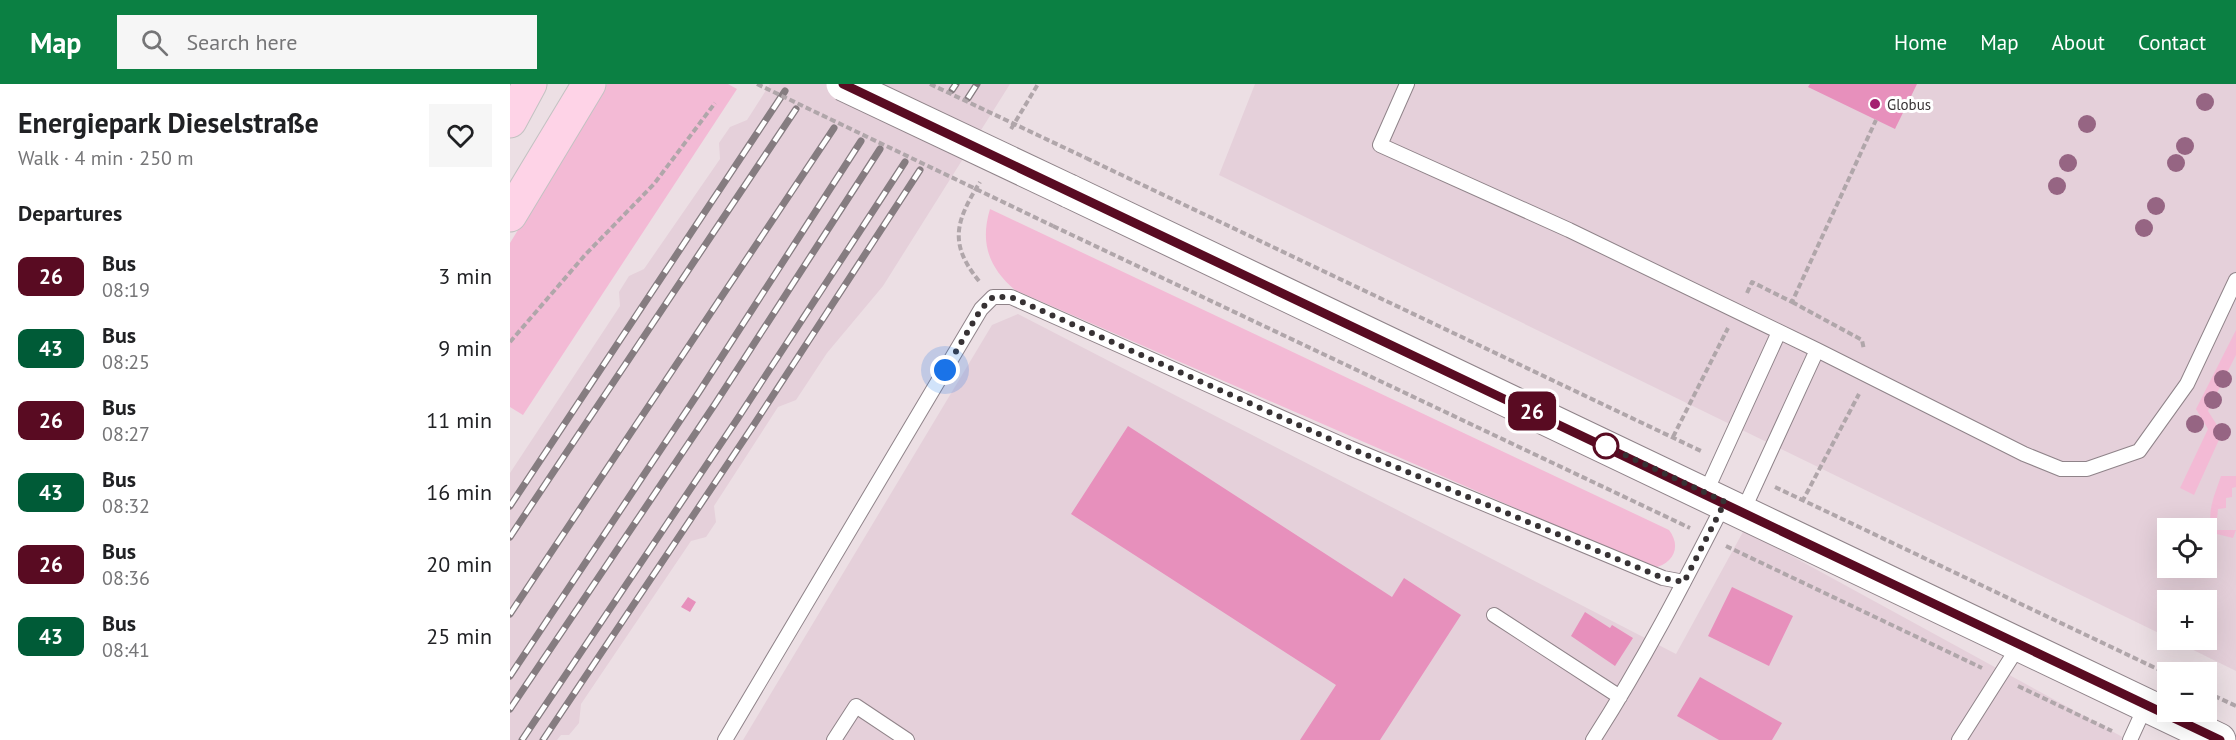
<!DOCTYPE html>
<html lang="en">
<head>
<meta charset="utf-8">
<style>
  body { margin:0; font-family:"PT Sans",sans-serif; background:#f6f6f6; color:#202124; height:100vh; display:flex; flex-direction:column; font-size:22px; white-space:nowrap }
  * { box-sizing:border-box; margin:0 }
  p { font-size:20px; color:#757577 }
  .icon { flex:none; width:33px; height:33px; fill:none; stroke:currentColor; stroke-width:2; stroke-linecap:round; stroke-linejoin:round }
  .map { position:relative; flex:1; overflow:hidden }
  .side { display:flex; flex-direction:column; background:#fff; width:510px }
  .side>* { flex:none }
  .badge { padding:0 12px; border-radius:9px; font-size:21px; line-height:39px }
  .controls { position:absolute; left:1647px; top:434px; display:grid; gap:12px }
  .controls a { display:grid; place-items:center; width:60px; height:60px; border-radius:0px; background:#fff; box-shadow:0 6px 24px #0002; font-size:30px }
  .you { position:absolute; width:30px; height:30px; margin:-15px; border:4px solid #fff; border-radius:50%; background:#1a73e8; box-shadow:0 0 0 9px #1a73e833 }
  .map>.badge { position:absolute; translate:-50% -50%; box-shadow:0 0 0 3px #fff }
  h2 { padding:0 18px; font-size:22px; line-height:54px }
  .round { display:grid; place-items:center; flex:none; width:63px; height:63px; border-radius:0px; background:#f6f6f6 }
  .overview { display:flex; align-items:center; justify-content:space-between; height:102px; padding:0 18px }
  h1 { font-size:28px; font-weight:600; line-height:45px }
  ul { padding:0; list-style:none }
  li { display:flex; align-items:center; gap:18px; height:72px; padding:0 18px }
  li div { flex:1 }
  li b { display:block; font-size:22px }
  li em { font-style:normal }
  li .badge { min-width:66px; font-weight:700; text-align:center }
  header { display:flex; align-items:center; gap:36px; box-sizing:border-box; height:84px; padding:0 30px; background:#0b8043; color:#fff }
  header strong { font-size:28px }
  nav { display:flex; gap:33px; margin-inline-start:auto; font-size:21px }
  .search { width:420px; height:54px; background:#f6f6f6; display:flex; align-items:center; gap:15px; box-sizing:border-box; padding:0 21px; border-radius:0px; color:#757577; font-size:22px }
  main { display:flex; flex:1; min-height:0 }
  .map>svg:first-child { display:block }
</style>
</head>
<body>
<header>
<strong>Map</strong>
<div class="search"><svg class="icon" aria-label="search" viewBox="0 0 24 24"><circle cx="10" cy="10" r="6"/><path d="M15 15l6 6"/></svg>Search here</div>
<nav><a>Home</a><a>Map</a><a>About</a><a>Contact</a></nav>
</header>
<main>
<section class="side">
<div class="overview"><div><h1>Energiepark Dieselstraße</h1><p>Walk · 4 min · 250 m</p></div><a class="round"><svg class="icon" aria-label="heart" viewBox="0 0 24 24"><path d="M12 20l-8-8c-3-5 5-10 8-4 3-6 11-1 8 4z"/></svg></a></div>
<h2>Departures</h2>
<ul>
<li><span class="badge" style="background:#590b22;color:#fff">26</span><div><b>Bus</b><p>08:19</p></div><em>3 min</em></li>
<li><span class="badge" style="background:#005b37;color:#fff">43</span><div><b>Bus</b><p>08:25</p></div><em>9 min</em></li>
<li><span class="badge" style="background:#590b22;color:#fff">26</span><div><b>Bus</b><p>08:27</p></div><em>11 min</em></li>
<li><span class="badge" style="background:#005b37;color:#fff">43</span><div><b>Bus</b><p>08:32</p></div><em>16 min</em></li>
<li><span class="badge" style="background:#590b22;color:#fff">26</span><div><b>Bus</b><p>08:36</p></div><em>20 min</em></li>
<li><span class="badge" style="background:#005b37;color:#fff">43</span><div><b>Bus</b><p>08:41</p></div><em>25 min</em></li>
</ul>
</section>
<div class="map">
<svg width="1726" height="656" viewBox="0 0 1726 656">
  <rect width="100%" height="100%" fill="#ecdfe4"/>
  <path fill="#e5d0da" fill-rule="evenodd" d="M 260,0 L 500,0 L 373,202 L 317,269 L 286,316 L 268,323 L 204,422 L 206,438 L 196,453 L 181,457 L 71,620 L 69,639 L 59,651 L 51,651 L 47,656 L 0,656 L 0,389 L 110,222 L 109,208 L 119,192 L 134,185 L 210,75 L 209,59 L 220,43 L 237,36 Z
    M 745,0 L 1726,0 L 1726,587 L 1661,555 L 1696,555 L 1696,516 L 1658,516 L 1657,553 L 709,91 ZM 1658,444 L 1696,444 L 1696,483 L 1658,483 Z
    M 508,230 L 1166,570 L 1234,446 L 1618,656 L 233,656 L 482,241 Z"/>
  <path fill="#f3bad5" d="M 97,0 L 218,0 L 227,5 L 13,331 L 0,323 L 0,159 Z
    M 480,125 L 1159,446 C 1172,463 1163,480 1143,484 L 505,206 C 478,183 470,158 480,125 Z
    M 1726,246 L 1726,271 L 1698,327 L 1712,349 L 1684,411 L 1670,404 L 1698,345 L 1686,325 Z
    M 1711,392 L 1726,392 L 1726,403 L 1722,404 L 1722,413 L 1716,414 L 1716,424 L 1708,425 L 1706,446 L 1726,446 L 1723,454 L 1707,450 C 1692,436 1706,408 1711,392 Z"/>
  <path fill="#e790bc" d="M 1300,0 L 1407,0 L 1385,45 L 1298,3 Z
    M 618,342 L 882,513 L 894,494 L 951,531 L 870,656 L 790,656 L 826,601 L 561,430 Z
    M 1222,503 L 1283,532 L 1259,582 L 1198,552 Z
    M 178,513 L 186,518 L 180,528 L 171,523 Z
    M 1075,528 L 1100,544 L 1102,541 L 1123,554 L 1105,582 L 1061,552 Z
    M 1190,593 L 1272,639 L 1262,656 L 1209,656 L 1167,632 Z"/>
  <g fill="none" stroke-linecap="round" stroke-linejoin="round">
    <defs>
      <path id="service" d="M 897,0 L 870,61 L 1059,146 L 1307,266 L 1514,370 L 1551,385 L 1577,385 L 1629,367 L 1677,300 L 1726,196
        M 1195,410 L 1269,248
        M 1233,427 L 1307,266
        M 984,531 L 1110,613
        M 215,656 L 471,225 L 483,213 L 501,213 L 840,364 L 1153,494 L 1174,498
        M 324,656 L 346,622 L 397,656
        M 1083,656 C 1132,580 1174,499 1215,418
        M 1449,656 L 1510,560
        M 1620,656 L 1636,621"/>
      <path id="tertiary" d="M 559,107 L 1709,656"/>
      <path id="primary" d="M 0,37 L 20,0
        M 0,131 L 79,0"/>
    </defs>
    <use href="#service" stroke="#8f8389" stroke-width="16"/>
    <use href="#tertiary" stroke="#8f8389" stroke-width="35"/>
    <use href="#primary" stroke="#c3c2c2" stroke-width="35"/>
    <path stroke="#b0a6aa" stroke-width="4" stroke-dasharray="6 3" stroke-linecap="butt" d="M 501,45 L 528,0
      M 576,74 L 1191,367
      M 543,142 L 1180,444
      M 469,197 C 438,159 446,137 470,98
      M 1237,209 L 1242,198 L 1282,218 L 1366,36
      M 1282,218 L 1352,256 L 1354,266
      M 0,258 L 75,171 L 144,100 L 205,19
      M 1163,353 L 1218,244
      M 1265,403 L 1658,590
      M 1292,418 L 1349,310
      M 1216,462 L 1472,584
      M 1508,602 L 1602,647
      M 1696,608 L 1726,622"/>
    <use href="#service" stroke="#fff" stroke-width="14"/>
    <use href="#tertiary" stroke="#fff" stroke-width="33"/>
    <use href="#primary" stroke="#fed3e7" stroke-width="33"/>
    <defs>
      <path id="rail" d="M 442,6 L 446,0
        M 458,14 L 467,0
        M 0,422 L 275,7
        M 0,453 L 286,25
        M 0,530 L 324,44
        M 0,592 L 189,308 L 351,57
        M 0,625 L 205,320 L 370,65
        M 12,656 L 228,334 L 395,78
        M 33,656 L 243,342 L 410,86"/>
    </defs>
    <use href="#rail" stroke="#857c80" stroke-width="7"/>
    <use href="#rail" stroke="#fff" stroke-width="4.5" stroke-dasharray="14" stroke-linecap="butt"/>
    <defs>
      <path id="tertiary-bridge" d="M 333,0 L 559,107"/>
    </defs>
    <use href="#tertiary-bridge" stroke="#8f8389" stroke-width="35" stroke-linecap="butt"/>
    <path stroke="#b0a6aa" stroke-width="4" stroke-dasharray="6 3" stroke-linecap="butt" d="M 247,0 L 543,142
      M 420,0 L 576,74"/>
    <use href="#tertiary-bridge" stroke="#fff" stroke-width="33"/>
  </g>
  <g fill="#966583">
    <circle cx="1695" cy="18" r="9"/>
    <circle cx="1577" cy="40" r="9"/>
    <circle cx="1675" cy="62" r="9"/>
    <circle cx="1558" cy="79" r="9"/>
    <circle cx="1666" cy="79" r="9"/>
    <circle cx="1547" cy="102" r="9"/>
    <circle cx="1646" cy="122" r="9"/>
    <circle cx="1634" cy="144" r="9"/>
    <circle cx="1713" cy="295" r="9"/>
    <circle cx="1703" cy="316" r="9"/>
    <circle cx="1685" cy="340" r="9"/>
    <circle cx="1712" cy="348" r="9"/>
  </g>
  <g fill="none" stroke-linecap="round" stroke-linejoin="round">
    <defs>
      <path id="line" d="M 333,0 L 1710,656"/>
    </defs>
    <use href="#line" stroke="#fff" stroke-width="14"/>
    <use href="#line" stroke="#590b22" stroke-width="9"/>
    <path stroke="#373234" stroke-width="6" stroke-dasharray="0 10.8" d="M 435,286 L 471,225 L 483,213 L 501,213 L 840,364 L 1153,494 L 1174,498 L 1215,418 L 1096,362"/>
  </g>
  <circle fill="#a42170" stroke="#fff" stroke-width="2" cx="1365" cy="20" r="6"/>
  <circle fill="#fff" stroke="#590b22" stroke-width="3" cx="1096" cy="362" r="12"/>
  <g text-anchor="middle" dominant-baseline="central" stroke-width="6" stroke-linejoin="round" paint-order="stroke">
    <g font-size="15" fill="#373234" stroke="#fff" text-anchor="start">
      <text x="1377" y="20">Globus</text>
    </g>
  </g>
</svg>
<div class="controls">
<a><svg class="icon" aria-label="locate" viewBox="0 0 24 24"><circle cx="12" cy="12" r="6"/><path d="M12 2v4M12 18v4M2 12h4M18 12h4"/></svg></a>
<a>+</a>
<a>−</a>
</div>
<div class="you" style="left:435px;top:286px"></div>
<b class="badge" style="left:1022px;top:327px;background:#590b22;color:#fff">26</b>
</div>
</main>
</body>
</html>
